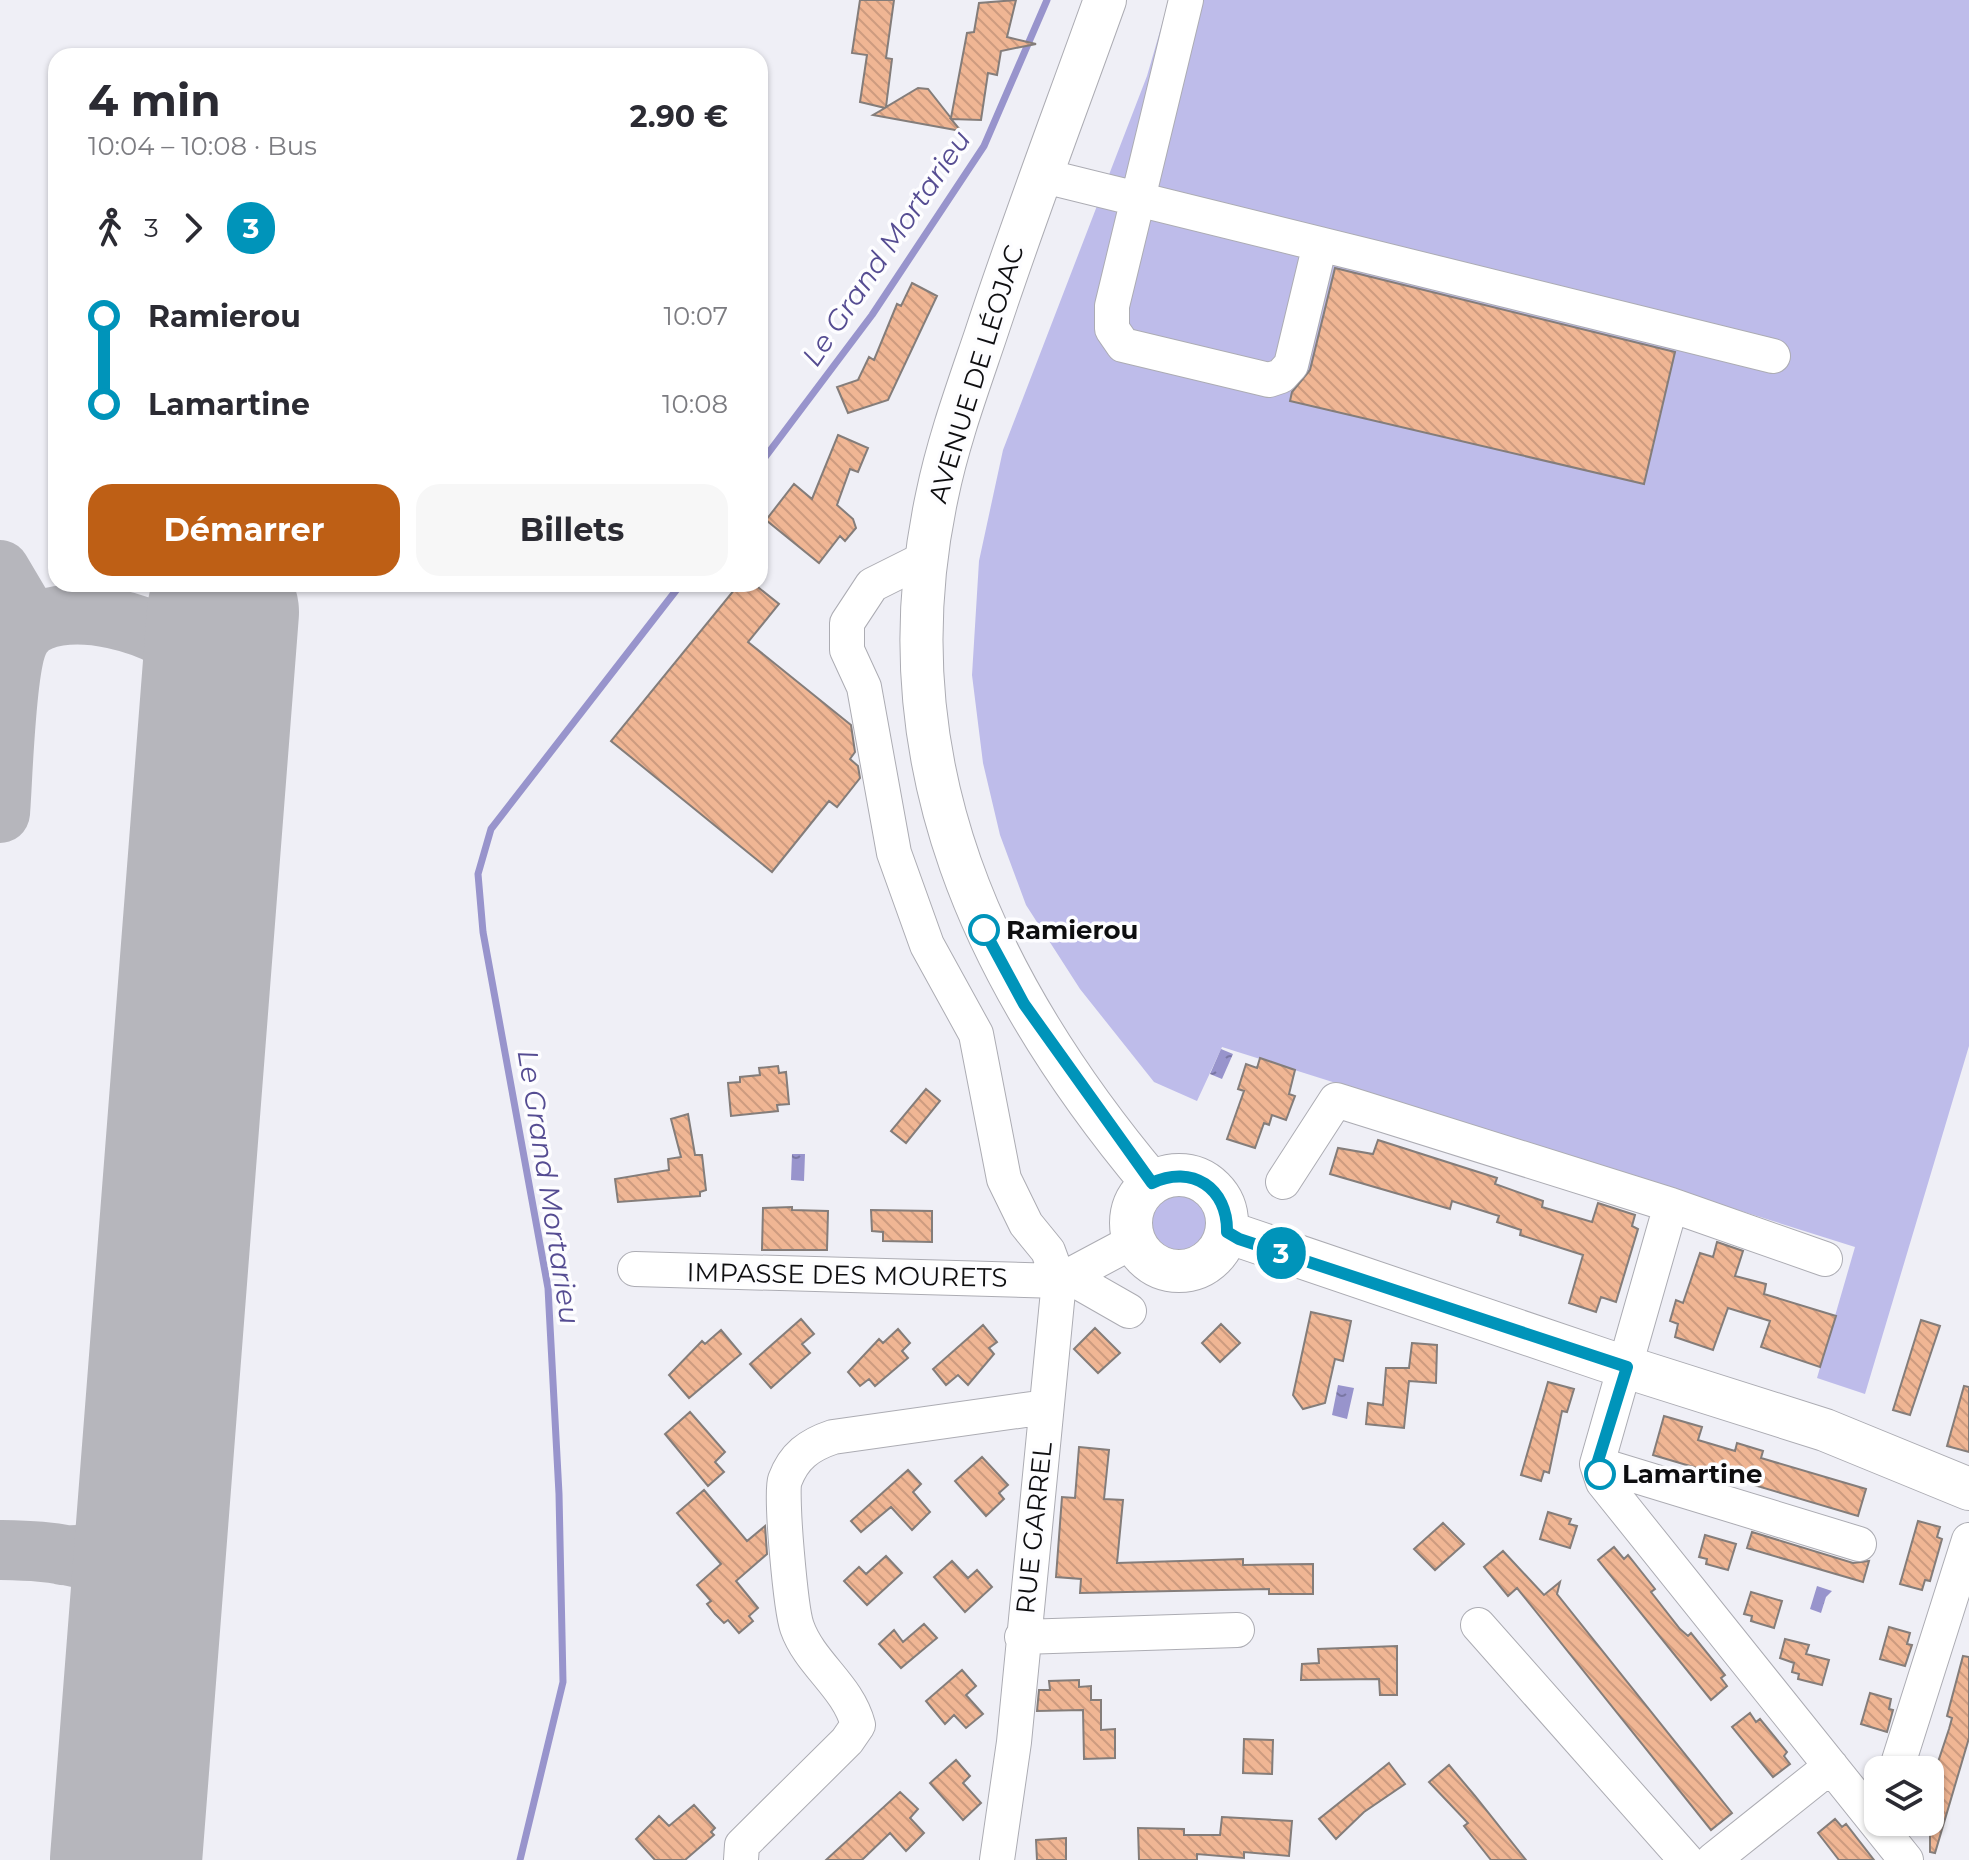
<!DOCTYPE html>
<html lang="fr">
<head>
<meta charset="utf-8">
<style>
  body { margin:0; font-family:Montserrat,sans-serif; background:#f7f7f7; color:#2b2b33; height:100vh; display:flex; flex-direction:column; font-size:30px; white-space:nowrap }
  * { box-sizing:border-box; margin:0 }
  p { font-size:26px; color:#7c7c81 }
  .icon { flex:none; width:44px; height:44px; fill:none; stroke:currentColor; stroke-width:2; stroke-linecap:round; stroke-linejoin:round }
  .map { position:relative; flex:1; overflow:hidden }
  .details { position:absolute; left:48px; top:48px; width:720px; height:544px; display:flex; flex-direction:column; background:#fff; border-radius:24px; box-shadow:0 2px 6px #0004 }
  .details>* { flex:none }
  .badge { padding:0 16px; border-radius:26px; font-size:28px; line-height:52px }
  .controls { position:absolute; left:1864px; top:1756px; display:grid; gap:16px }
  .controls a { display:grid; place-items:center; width:80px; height:80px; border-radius:16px; background:#fff; box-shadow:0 2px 6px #0004; font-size:40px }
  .map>.badge { position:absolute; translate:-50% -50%; box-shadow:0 0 0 4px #fff }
  .legs { display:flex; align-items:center; gap:12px; height:88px; padding:0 40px; font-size:26px }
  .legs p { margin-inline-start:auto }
  .head { display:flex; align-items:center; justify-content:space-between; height:136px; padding:0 40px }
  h1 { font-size:44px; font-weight:700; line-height:60px }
  .primary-button { display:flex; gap:16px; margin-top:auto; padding:16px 40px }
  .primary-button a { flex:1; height:92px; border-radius:24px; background:#be5f15; color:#fff; font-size:32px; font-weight:700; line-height:92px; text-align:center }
  .primary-button a+a { background:#f7f7f7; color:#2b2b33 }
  ul { padding:0 40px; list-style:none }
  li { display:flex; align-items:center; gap:28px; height:88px; font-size:30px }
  li i { display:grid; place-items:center; width:12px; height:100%; margin:0 10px; background:currentColor }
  li i::after { content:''; width:20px; height:20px; margin:-10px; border:6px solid; border-radius:50%; background:#fff }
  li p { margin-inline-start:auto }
  li:first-child i { background:linear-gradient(#0000 50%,currentColor 0) }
  li:last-child i { background:linear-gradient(currentColor 50%,#0000 0) }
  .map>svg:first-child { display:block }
</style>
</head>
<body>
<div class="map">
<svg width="1969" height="1860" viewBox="0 0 1969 1860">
  <defs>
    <pattern id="water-ripples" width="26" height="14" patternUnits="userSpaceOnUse" patternTransform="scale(2)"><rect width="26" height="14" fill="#9894cc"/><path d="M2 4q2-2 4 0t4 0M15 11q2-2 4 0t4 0" fill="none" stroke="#7a77a4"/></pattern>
    <pattern id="building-back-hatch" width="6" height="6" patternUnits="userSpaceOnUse" patternTransform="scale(2)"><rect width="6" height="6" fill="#f0b694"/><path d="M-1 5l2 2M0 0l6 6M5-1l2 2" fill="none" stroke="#cd9b7f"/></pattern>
  </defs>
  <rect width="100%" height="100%" fill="#efeff6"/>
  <path fill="#bebcea" d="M 1169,0 L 1969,0 L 1969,1046 L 1865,1394 L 1817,1378 L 1855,1247 L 1222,1047 L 1197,1101 L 1154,1082 L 1080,989 L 1026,905 L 1000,835 L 983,763 L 972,675 L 979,561 L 1003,450 L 1147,76 Z
    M1142 1224a37 37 0 1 1 74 0a37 37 0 1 1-74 0Z"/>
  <path fill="url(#water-ripples)" d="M 1221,1049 L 1233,1054 L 1222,1079 L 1210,1074 Z
    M 792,1154 L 805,1154 L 804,1181 L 791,1180 Z
    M 1338,1385 L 1354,1388 L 1347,1419 L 1332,1415 Z
    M 1817,1586 L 1832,1591 L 1826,1597 L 1821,1613 L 1810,1609 Z"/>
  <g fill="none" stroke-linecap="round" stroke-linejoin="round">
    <path stroke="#9894cc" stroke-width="7" d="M 760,464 L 872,315 L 984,146 L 1047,0
      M 520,1860 L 563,1682 L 559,1494 L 548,1288 L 483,932 L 478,874 L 491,829 L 681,584"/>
    <path stroke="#b6b6bc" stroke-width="60" d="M 0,570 L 29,619 L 40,621
      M 0,813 C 3,777 5,663 21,637 C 51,590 177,625 201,667 C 219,699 210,747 210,782
      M 0,1550 C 47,1551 123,1552 139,1609 C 147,1638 138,1689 137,1721
      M 62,1555 C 120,1559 130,1524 155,1480"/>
    <path stroke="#b6b6bc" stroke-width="152" d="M 126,1860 L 223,612"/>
  </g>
  <path fill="url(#building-back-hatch)" stroke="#847d7a" stroke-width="2" d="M 860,0 L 894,0 L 886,58 L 892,59 L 886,107 L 918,88 L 928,89 L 951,118 L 967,33 L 974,32 L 979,3 L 1016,0 L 1007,37 L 1036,44 L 1001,51 L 997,75 L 988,73 L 981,120 L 951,119 L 961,131 L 873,115 L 885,108 L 860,102 L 867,55 L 852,53 Z
    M 1335,268 L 1675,352 L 1644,484 L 1290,401 L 1292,392 L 1310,370 Z
    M 912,283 L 937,296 L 888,400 L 848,413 L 837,387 L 858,380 L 869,357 L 874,360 L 897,304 L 901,306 Z
    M 838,435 L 868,448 L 858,472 L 850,469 L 837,505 L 853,519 L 856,528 L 845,541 L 840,536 L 819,563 L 766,520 L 794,484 L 812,499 Z
    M 739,584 L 754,584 L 779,604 L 748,642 L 851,725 L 855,752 L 850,759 L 858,766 L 860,778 L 837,807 L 829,801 L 772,872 L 611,741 Z
    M 1260,1058 L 1295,1070 L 1289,1094 L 1295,1096 L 1286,1120 L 1272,1115 L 1269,1125 L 1264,1123 L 1255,1148 L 1227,1139 L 1244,1091 L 1238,1089 L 1246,1064 L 1257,1068 Z
    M 778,1066 L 779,1073 L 786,1072 L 789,1104 L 777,1105 L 778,1111 L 731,1116 L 728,1083 L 740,1082 L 740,1077 L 760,1075 L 759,1068 Z
    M 926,1089 L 940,1101 L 906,1143 L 891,1131 Z
    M 688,1114 L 695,1155 L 702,1155 L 706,1190 L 700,1192 L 700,1196 L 618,1202 L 615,1179 L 669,1170 L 668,1159 L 681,1157 L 671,1119 Z
    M 1378,1140 L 1497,1178 L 1495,1184 L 1543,1201 L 1542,1207 L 1592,1222 L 1598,1203 L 1635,1215 L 1632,1226 L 1638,1229 L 1616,1302 L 1601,1297 L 1596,1312 L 1569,1303 L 1583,1255 L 1520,1235 L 1521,1230 L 1497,1222 L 1499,1216 L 1452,1201 L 1450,1209 L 1330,1174 L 1338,1148 L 1373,1154 Z
    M 792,1207 L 792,1210 L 828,1211 L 827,1250 L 762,1250 L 763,1208 Z
    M 871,1210 L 932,1211 L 932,1242 L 883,1241 L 883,1232 L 872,1231 Z
    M 1717,1242 L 1743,1251 L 1735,1276 L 1766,1284 L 1764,1294 L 1836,1316 L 1820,1367 L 1761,1347 L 1770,1321 L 1728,1308 L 1713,1350 L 1675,1337 L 1678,1324 L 1670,1321 L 1676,1300 L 1683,1303 L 1700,1253 L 1713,1257 Z
    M 1311,1312 L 1351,1321 L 1343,1361 L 1335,1359 L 1325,1403 L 1303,1409 L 1293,1395 Z
    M 801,1319 L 814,1334 L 802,1344 L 810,1353 L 771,1388 L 750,1364 Z
    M 1921,1320 L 1940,1326 L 1910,1415 L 1893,1410 Z
    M 1221,1324 L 1240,1343 L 1220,1362 L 1202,1343 Z
    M 983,1325 L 997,1342 L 989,1348 L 994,1354 L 968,1385 L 958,1375 L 946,1385 L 933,1369 Z
    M 1095,1328 L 1120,1353 L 1098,1373 L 1074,1349 Z
    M 898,1329 L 910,1343 L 902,1351 L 908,1358 L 875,1386 L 869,1379 L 860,1386 L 848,1372 L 879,1339 L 883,1343 Z
    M 721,1330 L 741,1354 L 689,1398 L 669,1375 L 702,1341 L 705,1344 Z
    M 1412,1343 L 1437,1345 L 1436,1383 L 1409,1381 L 1404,1428 L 1366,1424 L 1368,1403 L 1383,1405 L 1386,1368 L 1409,1368 Z
    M 1548,1382 L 1574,1389 L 1567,1412 L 1562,1411 L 1549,1473 L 1544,1471 L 1541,1481 L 1521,1475 Z
    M 1964,1386 L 1969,1387 L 1969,1452 L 1947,1446 Z
    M 690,1412 L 725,1452 L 715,1462 L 724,1472 L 708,1486 L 665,1434 Z
    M 1664,1416 L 1702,1427 L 1698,1440 L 1735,1451 L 1737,1443 L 1763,1451 L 1761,1458 L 1866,1489 L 1858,1516 L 1653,1455 Z
    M 1079,1447 L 1109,1450 L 1104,1499 L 1123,1500 L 1117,1563 L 1243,1559 L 1243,1565 L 1313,1564 L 1313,1594 L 1269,1594 L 1269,1589 L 1080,1593 L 1081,1579 L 1056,1577 L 1062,1497 L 1075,1498 Z
    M 982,1457 L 1008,1485 L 999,1493 L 1004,1499 L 986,1516 L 955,1481 Z
    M 908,1470 L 921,1484 L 913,1492 L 930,1512 L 912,1530 L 891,1507 L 861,1532 L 851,1521 Z
    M 704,1490 L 747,1541 L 765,1526 L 767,1554 L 736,1581 L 758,1608 L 749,1616 L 753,1621 L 739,1633 L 728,1620 L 724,1623 L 715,1614 L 707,1604 L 711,1601 L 697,1585 L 721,1564 L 677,1513 Z
    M 1548,1512 L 1571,1519 L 1569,1524 L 1577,1526 L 1570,1548 L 1540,1539 Z
    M 1918,1521 L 1940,1527 L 1937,1537 L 1942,1539 L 1930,1581 L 1925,1580 L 1922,1590 L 1900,1584 Z
    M 1443,1523 L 1464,1544 L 1435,1570 L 1414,1549 Z
    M 1752,1532 L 1853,1563 L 1869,1561 L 1863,1582 L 1747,1548 Z
    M 1705,1535 L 1736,1544 L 1728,1570 L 1706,1564 L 1707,1559 L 1699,1557 Z
    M 1614,1547 L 1624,1559 L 1628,1555 L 1655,1589 L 1651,1592 L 1680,1629 L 1688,1636 L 1691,1633 L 1725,1675 L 1721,1678 L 1727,1686 L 1711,1700 L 1598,1560 Z
    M 1503,1551 L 1544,1595 L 1560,1582 L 1557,1594 L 1732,1813 L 1711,1830 L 1517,1588 L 1508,1596 L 1484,1567 Z
    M 886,1556 L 902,1573 L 867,1605 L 844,1581 L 859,1567 L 866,1574 Z
    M 952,1561 L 968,1578 L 977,1570 L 992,1587 L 965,1612 L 934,1577 Z
    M 1751,1592 L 1782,1601 L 1774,1628 L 1751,1621 L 1752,1616 L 1744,1614 Z
    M 924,1624 L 937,1638 L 901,1668 L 879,1644 L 894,1630 L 903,1642 Z
    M 1889,1627 L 1910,1633 L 1907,1644 L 1912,1645 L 1905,1666 L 1880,1659 Z
    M 1785,1639 L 1809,1645 L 1806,1654 L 1829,1660 L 1822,1685 L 1798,1679 L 1799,1674 L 1792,1672 L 1794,1663 L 1780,1658 Z
    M 1397,1646 L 1397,1695 L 1380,1695 L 1379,1679 L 1301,1680 L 1302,1664 L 1319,1663 L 1318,1649 Z
    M 1963,1656 L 1969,1657 L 1969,1738 L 1935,1853 L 1930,1852 L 1930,1767 L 1936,1768 L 1949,1729 L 1952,1718 L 1947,1716 Z
    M 962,1670 L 976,1686 L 966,1695 L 983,1714 L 966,1728 L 954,1715 L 945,1724 L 926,1701 Z
    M 1079,1680 L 1079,1687 L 1091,1686 L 1091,1700 L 1101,1700 L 1101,1730 L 1115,1729 L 1115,1758 L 1084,1759 L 1083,1710 L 1037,1711 L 1039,1690 L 1050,1690 L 1049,1681 Z
    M 1870,1693 L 1891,1699 L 1889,1709 L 1893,1710 L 1887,1732 L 1861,1724 Z
    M 1750,1713 L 1756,1722 L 1760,1719 L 1787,1752 L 1784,1756 L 1790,1764 L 1773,1777 L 1732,1727 Z
    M 1244,1739 L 1273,1740 L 1272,1774 L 1243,1773 Z
    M 956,1760 L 970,1776 L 963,1783 L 981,1803 L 963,1820 L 930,1783 Z
    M 1389,1763 L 1405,1784 L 1364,1812 L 1336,1839 L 1319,1819 Z
    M 1449,1765 L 1475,1796 L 1526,1860 L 1491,1860 L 1464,1826 L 1468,1823 L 1429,1782 Z
    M 900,1792 L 918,1809 L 910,1818 L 924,1833 L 906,1851 L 890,1833 L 862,1860 L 826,1860 Z
    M 694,1805 L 715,1828 L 711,1832 L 714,1835 L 685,1860 L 655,1860 L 636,1839 L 659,1816 L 669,1826 Z
    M 1222,1817 L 1292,1821 L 1289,1856 L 1244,1852 L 1244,1858 L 1197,1854 L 1197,1860 L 1139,1860 L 1138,1828 L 1184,1829 L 1184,1835 L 1220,1835 Z
    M 1835,1819 L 1842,1827 L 1846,1824 L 1874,1860 L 1839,1860 L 1818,1833 Z
    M 1066,1838 L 1066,1860 L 1037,1860 L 1036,1840 Z"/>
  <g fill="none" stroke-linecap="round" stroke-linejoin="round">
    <defs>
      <path id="minor" d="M 1186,0 L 1112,306 L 1112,329 L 1123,345 L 1269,380 L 1281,376 L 1291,365 L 1320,244
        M 1040,175 L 1773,356
        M 926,558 L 872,585 L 847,623 L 847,650 L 864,687 L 894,853 L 927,945 L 976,1034 L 1004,1179 L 1026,1224 L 1048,1251 L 1059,1281 L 1014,1742 L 997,1860
        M 1283,1182 L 1336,1100 L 1671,1205 L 1825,1259
        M 1671,1205 L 1597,1464 L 1603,1482 L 1906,1860
        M 635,1269 L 1059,1281 L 1134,1241
        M 1063,1280 L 1080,1283 L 1129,1311
        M 1597,1464 L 1859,1544
        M 1478,1625 L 1686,1860
        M 1022,1637 L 1237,1630
        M 1896,1770 L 1969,1540
        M 741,1860 L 742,1845 L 847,1741 L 858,1725 C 848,1686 810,1664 797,1627 C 791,1610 780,1494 785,1480 C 794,1456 809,1445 833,1437 L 1046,1407
        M 1713,1860 L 1831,1766"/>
      <path id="major" d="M 1105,0 C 1065,112 1022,224 985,337 C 967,390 948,442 937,496 C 880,761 985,984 1152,1183
        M1131 1223a48 48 0 1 1 96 0a48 48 0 1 1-96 0Z
        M 1227,1232 L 1604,1360 L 1825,1430 L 1969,1489"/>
    </defs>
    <use href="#minor" stroke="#acacb3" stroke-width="36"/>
    <use href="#major" stroke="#acacb3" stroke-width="44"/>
    <use href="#minor" stroke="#fff" stroke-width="34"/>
    <use href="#major" stroke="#fff" stroke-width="42"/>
  </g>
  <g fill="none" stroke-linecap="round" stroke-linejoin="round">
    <defs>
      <path id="line-1" d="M 984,930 L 1024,1004 L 1152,1183 C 1192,1164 1228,1188 1227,1232 L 1239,1239 L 1627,1367 L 1597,1464 L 1600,1474"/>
    </defs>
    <use href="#line-1" stroke="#fff" stroke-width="18"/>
    <use href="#line-1" stroke="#0094ba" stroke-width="12"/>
  </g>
  <g fill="#fff" stroke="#0094ba" stroke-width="4">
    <circle cx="984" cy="930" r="14"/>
    <circle cx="1600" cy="1474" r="14"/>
  </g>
  <g text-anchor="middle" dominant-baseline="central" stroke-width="7" stroke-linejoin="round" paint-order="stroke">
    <g font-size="26" fill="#0e0e10" stroke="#fdfdff">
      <text transform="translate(976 374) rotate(-73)">AVENUE DE LÉOJAC</text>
      <text transform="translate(847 1275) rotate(1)">IMPASSE DES MOURETS</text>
      <text transform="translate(1034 1528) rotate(-84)">RUE GARREL</text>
    </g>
    <g font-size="26" font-weight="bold" fill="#0e0e10" stroke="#fdfdff" text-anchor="start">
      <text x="1006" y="930">Ramierou</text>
      <text x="1622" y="1474">Lamartine</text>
    </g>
    <g font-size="28" font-style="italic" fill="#554c92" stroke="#fdfdff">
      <text transform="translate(886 248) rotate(-56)">Le Grand Mortarieu</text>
      <text transform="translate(549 1187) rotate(81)">Le Grand Mortarieu</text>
    </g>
  </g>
</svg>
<div class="controls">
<a><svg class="icon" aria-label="layers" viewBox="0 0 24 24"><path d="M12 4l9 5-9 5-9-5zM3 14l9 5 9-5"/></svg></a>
</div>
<b class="badge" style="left:1281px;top:1253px;background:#0094ba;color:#fff">3</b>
<section class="details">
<div class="head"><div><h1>4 min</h1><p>10:04 – 10:08 · Bus</p></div><b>2.90 €</b></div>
<div class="legs"><svg class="icon" aria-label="walk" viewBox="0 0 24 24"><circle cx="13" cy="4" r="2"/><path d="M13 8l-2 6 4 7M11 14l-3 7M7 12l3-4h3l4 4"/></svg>3<svg class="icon" aria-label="forward" viewBox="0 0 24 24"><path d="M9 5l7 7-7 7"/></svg><b class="badge" style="background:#0094ba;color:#fff">3</b></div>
<ul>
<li><i style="color:#0094ba"></i><b>Ramierou</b><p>10:07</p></li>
<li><i style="color:#0094ba"></i><b>Lamartine</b><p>10:08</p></li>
</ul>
<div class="primary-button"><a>Démarrer</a><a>Billets</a></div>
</section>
</div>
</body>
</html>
